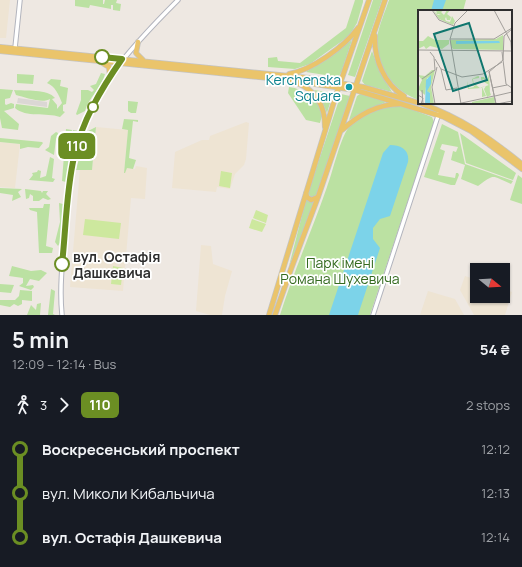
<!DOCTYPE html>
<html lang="en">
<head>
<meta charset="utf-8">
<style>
  body { margin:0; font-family:Manrope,sans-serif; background:#242831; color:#f1f3f6; height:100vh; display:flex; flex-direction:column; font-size:15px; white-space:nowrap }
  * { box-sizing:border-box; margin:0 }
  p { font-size:13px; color:#9ea1a6 }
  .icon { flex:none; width:22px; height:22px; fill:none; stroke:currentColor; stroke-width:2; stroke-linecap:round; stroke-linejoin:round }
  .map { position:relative; height:315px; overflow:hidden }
  .details { display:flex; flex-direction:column; background:#171b24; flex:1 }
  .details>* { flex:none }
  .badge { padding:0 8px; border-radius:6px; font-size:14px; line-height:26px }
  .needle { width:26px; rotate:108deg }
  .tools { position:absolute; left:470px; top:263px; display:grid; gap:8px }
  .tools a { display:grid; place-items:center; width:40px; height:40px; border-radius:0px; background:#171b24; box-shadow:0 1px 3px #0004; font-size:20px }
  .map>.badge { position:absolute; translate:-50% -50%; box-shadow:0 0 0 2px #fff }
  .legs { display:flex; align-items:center; gap:6px; height:44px; padding:0 12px; font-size:13px }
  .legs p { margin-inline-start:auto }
  .head { display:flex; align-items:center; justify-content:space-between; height:68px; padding:0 12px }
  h1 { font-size:22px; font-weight:700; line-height:30px }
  ul { padding:0 12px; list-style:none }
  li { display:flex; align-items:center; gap:14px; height:44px; font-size:15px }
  li i { display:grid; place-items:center; width:6px; height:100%; margin:0 5px; background:currentColor }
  li i::after { content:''; width:10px; height:10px; margin:-5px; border:3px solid; border-radius:50%; background:#171b24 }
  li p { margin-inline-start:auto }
  li:first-child i { background:linear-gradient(#0000 50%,currentColor 0) }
  li:last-child i { background:linear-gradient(currentColor 50%,#0000 0) }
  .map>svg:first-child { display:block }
</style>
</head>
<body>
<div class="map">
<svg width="522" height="315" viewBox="0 0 522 315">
  <rect width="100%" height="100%" fill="#eee8e2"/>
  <path fill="#eee4d3" d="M 0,0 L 10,0 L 6,38 L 0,38 Z
    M 246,122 L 249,123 L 246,159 L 244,165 L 235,174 L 230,189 L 217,187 L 216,192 L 172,188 L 175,152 L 202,140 L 209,140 L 210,136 Z
    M 96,127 L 128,130 L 124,173 L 127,168 L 135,169 L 136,166 L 147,168 L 145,199 L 131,198 L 123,291 L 70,287 L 80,169 L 92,170 Z
    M 0,142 L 20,144 L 15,188 L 0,187 Z
    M 201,245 L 211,246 L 213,264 L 232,271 L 225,296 L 222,315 L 210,315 L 196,311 Z
    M 465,276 L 477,280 L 477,296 L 503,296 L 503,289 L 512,292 L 505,315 L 474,315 L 460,290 Z
    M 428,291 L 455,299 L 464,315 L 420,315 Z"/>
  <path fill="#bbe1a2" d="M 75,0 L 103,0 L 103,4 L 104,4 L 105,0 L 117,0 L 116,3 L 121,4 L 120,11 L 113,10 L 113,5 L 111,5 L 111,9 L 90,5 L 89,8 L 75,6 Z
    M 355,0 L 363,0 L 363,2 L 357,23 L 349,36 L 310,64 L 295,69 L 268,67 L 268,58 L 277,57 L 278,61 L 300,63 L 346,28 Z
    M 373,0 L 382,0 L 355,77 L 348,75 Z
    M 389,0 L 466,0 L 463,11 L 419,11 L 419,100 C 394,92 375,66 377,38 C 379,25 385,12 389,0 Z
    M 352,40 L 341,73 L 338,77 L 306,72 Z
    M 372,51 L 380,72 L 392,92 L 365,85 L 362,81 Z
    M 101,73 L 105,74 C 102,88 88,98 85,111 L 77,115 L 76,114 L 81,100 L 81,90 L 88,90 L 92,92 L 94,90 L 90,86 L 96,84 Z
    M 17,74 L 34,75 L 33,84 L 17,83 Z
    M 51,79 L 61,80 L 60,86 L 68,88 L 66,104 L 63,105 L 63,111 L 65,112 L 60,117 C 46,112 26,118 15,108 L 16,104 L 48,108 L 50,99 C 42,104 25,97 16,95 L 14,90 C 25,91 48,89 55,98 L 52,99 L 57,105 L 57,109 L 62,103 C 59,95 55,86 47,83 Z
    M 289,87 C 306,89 327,104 320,123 L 306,120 L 288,93 Z
    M 0,89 L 13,90 L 10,98 L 5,99 L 5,104 L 6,105 L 11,103 L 14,104 L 14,108 L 4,111 L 19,124 L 18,130 L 2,128 L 0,118 Z
    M 314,90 L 333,93 L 327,113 L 321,99 Z
    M 341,94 L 350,96 L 316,196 L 311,197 L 308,193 Z
    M 360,94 L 388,101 L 349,120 L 357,96 Z
    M 128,101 L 138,102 L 136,113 L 131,113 L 128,111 Z
    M 398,106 L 408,108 L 432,117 L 434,122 L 370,315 L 280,315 C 294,271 312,230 327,187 C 333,171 339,143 347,130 C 357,115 382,107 398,106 Z
    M 124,119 L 138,120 L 138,122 L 133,121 L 129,158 L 136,160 L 133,169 L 127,168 L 125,173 L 124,173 L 128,130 L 122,129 Z
    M 442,124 L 458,132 L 465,164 L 513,181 L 511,184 C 491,176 496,173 478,186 L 461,179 L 465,165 L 451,160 L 453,151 L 456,152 L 458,147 L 442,144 L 440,149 L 445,151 L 438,175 L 455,178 L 456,173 L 458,173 L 459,175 L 455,185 L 451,185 L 424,177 Z
    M 96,127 L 92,170 L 76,170 L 86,132 Z
    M 66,129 L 72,130 L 71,137 L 67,137 L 72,138 L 73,130 L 79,131 L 69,160 L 66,182 L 62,181 Z
    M 56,132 L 60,134 L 56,139 L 54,155 L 45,150 L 49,147 L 51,136 Z
    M 460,133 L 516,173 L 513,180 L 466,163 Z
    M 0,138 L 42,142 L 43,143 L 39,148 L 28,147 L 20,149 L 20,144 L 0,142 Z
    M 50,157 L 54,159 L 52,178 L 55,179 L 53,182 L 29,180 L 33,175 L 32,173 L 37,172 L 38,170 L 41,171 L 40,178 L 46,176 Z
    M 518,175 L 522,178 L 522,204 L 510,200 Z
    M 0,188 L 22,189 L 18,192 L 21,197 L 12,201 L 13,195 L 0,193 Z
    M 25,189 L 41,191 L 42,193 L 43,191 L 48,191 L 46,194 L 51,199 L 48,200 L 43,198 L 39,201 L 33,201 L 33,196 L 30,194 L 29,198 L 26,199 Z
    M 306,200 L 315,202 L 289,266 Z
    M 59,203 L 63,204 L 61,241 L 58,246 L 55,242 L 60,222 Z
    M 44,204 L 50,204 L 46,246 L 53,248 L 52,253 L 39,253 L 37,212 L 30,210 L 29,208 L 43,208 Z
    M 12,266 L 31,271 L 41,270 L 47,273 L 39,281 L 30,279 L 26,286 L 33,285 L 34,287 L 31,290 L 19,286 L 23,283 L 23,278 L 9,276 Z
    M 0,284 L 14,285 L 11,293 L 0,292 Z
    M 51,289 L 55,291 L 53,314 L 55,315 L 48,315 Z
    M 20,290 L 32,291 L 32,301 L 22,300 L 22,304 L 18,306 L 14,304 L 10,307 L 0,305 L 0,300 L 15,300 L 19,296 Z
    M 41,303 L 40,315 L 27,315 L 31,305 L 36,310 L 37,304 Z"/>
  <path fill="#cde89e" d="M 221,171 L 232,173 L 230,188 L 219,186 Z
    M 256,210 L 268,215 L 266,223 L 253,218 Z
    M 85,219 L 121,223 L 119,239 L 83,235 Z
    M 252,219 L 266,224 L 262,232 L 249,228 Z
    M 113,266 L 123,268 L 121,285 L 111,284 Z"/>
  <path fill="#dbd7d4" d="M 18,98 L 47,102 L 47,107 L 17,103 Z"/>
  <path fill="#7cd3e9" d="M 434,0 L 446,0 L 442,11 L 431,11 Z
    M 390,145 C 401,145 410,150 408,162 L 390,216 L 380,219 L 373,228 L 373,239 L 380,248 L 358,315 L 329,315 L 383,153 Z"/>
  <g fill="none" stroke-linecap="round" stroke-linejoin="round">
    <defs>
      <path id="minor" d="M 15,48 L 20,0
        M 62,315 C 59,286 63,256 66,227 C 68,204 69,180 74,158 C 89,91 131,47 178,0
        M 373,315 L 439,113"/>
      <path id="major" d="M 375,36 C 374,59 384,84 404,96
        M 138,42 L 136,53 L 143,60
        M 0,47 L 309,78 L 363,87 L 419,103
        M 0,51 L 288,80 L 355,90 L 444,117 L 471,131 L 522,169
        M 101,62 L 109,67 L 110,76
        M 289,74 C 312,70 344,47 358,28
        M 297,83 C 317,91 325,106 325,127
        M 420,103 C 462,118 488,137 522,164
        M 342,130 C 359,115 377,104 400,104
        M 306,193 L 307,197 L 311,200 L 318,197
        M 269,315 L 336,95 L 369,0
        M 275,315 L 291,269 L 318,197 L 385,0"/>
    </defs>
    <use href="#minor" stroke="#b2b4bd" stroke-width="5.5"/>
    <use href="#major" stroke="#c4c4c4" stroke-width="6"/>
    <use href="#minor" stroke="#fff" stroke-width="3.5"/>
    <use href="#major" stroke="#eac46b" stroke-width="4.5"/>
  </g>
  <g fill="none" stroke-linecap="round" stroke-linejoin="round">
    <defs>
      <path id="line-1" d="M 62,264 C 66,229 66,192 74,157 C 82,121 101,89 122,59 L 102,57"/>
    </defs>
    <use href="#line-1" stroke="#fff" stroke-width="9"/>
    <use href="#line-1" stroke="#6b8e23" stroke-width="6"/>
  </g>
  <g fill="#fff" stroke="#6b8e23" stroke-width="2">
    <circle cx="102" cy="57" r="7"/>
    <circle cx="93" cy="107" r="5"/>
    <circle cx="62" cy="264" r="7"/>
  </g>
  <circle fill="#0f9aa8" stroke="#fff" stroke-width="1.5" cx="349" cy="87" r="4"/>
  <g text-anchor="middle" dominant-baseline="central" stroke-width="3.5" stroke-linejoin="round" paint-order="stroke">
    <g font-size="14" fill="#0d838f" stroke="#fff" text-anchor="end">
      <text x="341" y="79">Kerchenska<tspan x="341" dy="16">Square</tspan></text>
    </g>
    <g font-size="14" font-weight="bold" fill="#2e2e2e" stroke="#fff" text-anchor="start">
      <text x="73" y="256">вул. Остафія<tspan x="73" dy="16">Дашкевича</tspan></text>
    </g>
    <g font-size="14" fill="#346a1f" stroke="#fff">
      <text x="340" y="262">Парк імені<tspan x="340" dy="16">Романа Шухевича</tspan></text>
    </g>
  </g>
  <g transform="translate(418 10)">
    <rect width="94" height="94" fill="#eee8e2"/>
    <path d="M 15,0 L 20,5 L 23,4 L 19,4 L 18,0 L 26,0 L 23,2 L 26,5 L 29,0 L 32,0 L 29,4 L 33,7 L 32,10 L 29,10 L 28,7 L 27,9 L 28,11 L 32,12 L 34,6 L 37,11 L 35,15 L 21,9 ZM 85,25 L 85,40 L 35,39 L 33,36 L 32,30 L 78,29 ZM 10,26 L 17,30 L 31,30 L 31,34 L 24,39 L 12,36 L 8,39 L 6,36 L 0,39 L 0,31 L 5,31 ZM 14,60 L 17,60 L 13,77 L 16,94 L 12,94 L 12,83 L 8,81 L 13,67 L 9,68 L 7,85 L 0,79 L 4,70 L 0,65 L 7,66 ZM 71,64 L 72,82 L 70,77 L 73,85 L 69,87 L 66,79 L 68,76 L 64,77 L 68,86 L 64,87 L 64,78 L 50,79 L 49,71 L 51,78 L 56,77 L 54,69 L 60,66 L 52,68 L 61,66 L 61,68 L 55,69 L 56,76 L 58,75 L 62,78 L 71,75 L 66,72 L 67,69 L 63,70 L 63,67 L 66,67 L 69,72 ZM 76,87 L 77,93 L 54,94 L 54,92 Z" fill="#bbe1a2"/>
    <path d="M 38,31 L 81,31 L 82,33 L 38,34 ZM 13,65 L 13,74 L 9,81 L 12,83 L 12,94 L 7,94 L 8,70 Z" fill="#7cd3e9"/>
    <path fill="none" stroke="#a19e9a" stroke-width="1" d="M 14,0 L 21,10 L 36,16M 76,0 L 93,32 L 94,48M 32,29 L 76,29 L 94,18M 0,40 L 94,41M 12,42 L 16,47 L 17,60M 84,42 L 88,74 L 94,78M 17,49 L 23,59 L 44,67 L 65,64 L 84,52M 23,59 L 28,80 L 39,78M 71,61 L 78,94M 4,69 L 17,60M 74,78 L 89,75M 4,80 L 5,94M 0,85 L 5,88 L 3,94M 77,86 L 94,82M 17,94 L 14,77 L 19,57M 39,94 L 76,86M 43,94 L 32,29 L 37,13 L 50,0M 78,94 L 71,62 L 85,50 L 86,26 L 94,19M 79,94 L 94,91"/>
    <path fill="#0f766e" fill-opacity="0.15" stroke="#0f766e" stroke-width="2" d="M 51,13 L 69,70 L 35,81 L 16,24 Z"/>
    <rect width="94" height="94" fill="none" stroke="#2e2e2e" stroke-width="2"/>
  </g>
</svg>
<div class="tools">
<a><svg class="needle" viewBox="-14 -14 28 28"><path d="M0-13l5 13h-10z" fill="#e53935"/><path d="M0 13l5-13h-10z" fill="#9ea1a6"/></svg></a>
</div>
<b class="badge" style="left:77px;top:146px;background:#6b8e23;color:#fff">110</b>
</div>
<section class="details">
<div class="head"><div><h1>5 min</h1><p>12:09 – 12:14 · Bus</p></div><b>54 ₴</b></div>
<div class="legs"><svg class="icon" aria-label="walk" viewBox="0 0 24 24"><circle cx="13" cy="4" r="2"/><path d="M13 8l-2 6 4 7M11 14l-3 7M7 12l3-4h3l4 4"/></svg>3<svg class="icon" aria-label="forward" viewBox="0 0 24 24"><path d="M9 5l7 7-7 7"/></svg><b class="badge" style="background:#6b8e23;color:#fff">110</b><p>2 stops</p></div>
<ul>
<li><i style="color:#6b8e23"></i><b>Воскресенський проспект</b><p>12:12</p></li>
<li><i style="color:#6b8e23"></i><span>вул. Миколи Кибальчича</span><p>12:13</p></li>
<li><i style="color:#6b8e23"></i><b>вул. Остафія Дашкевича</b><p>12:14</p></li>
</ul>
</section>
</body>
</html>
